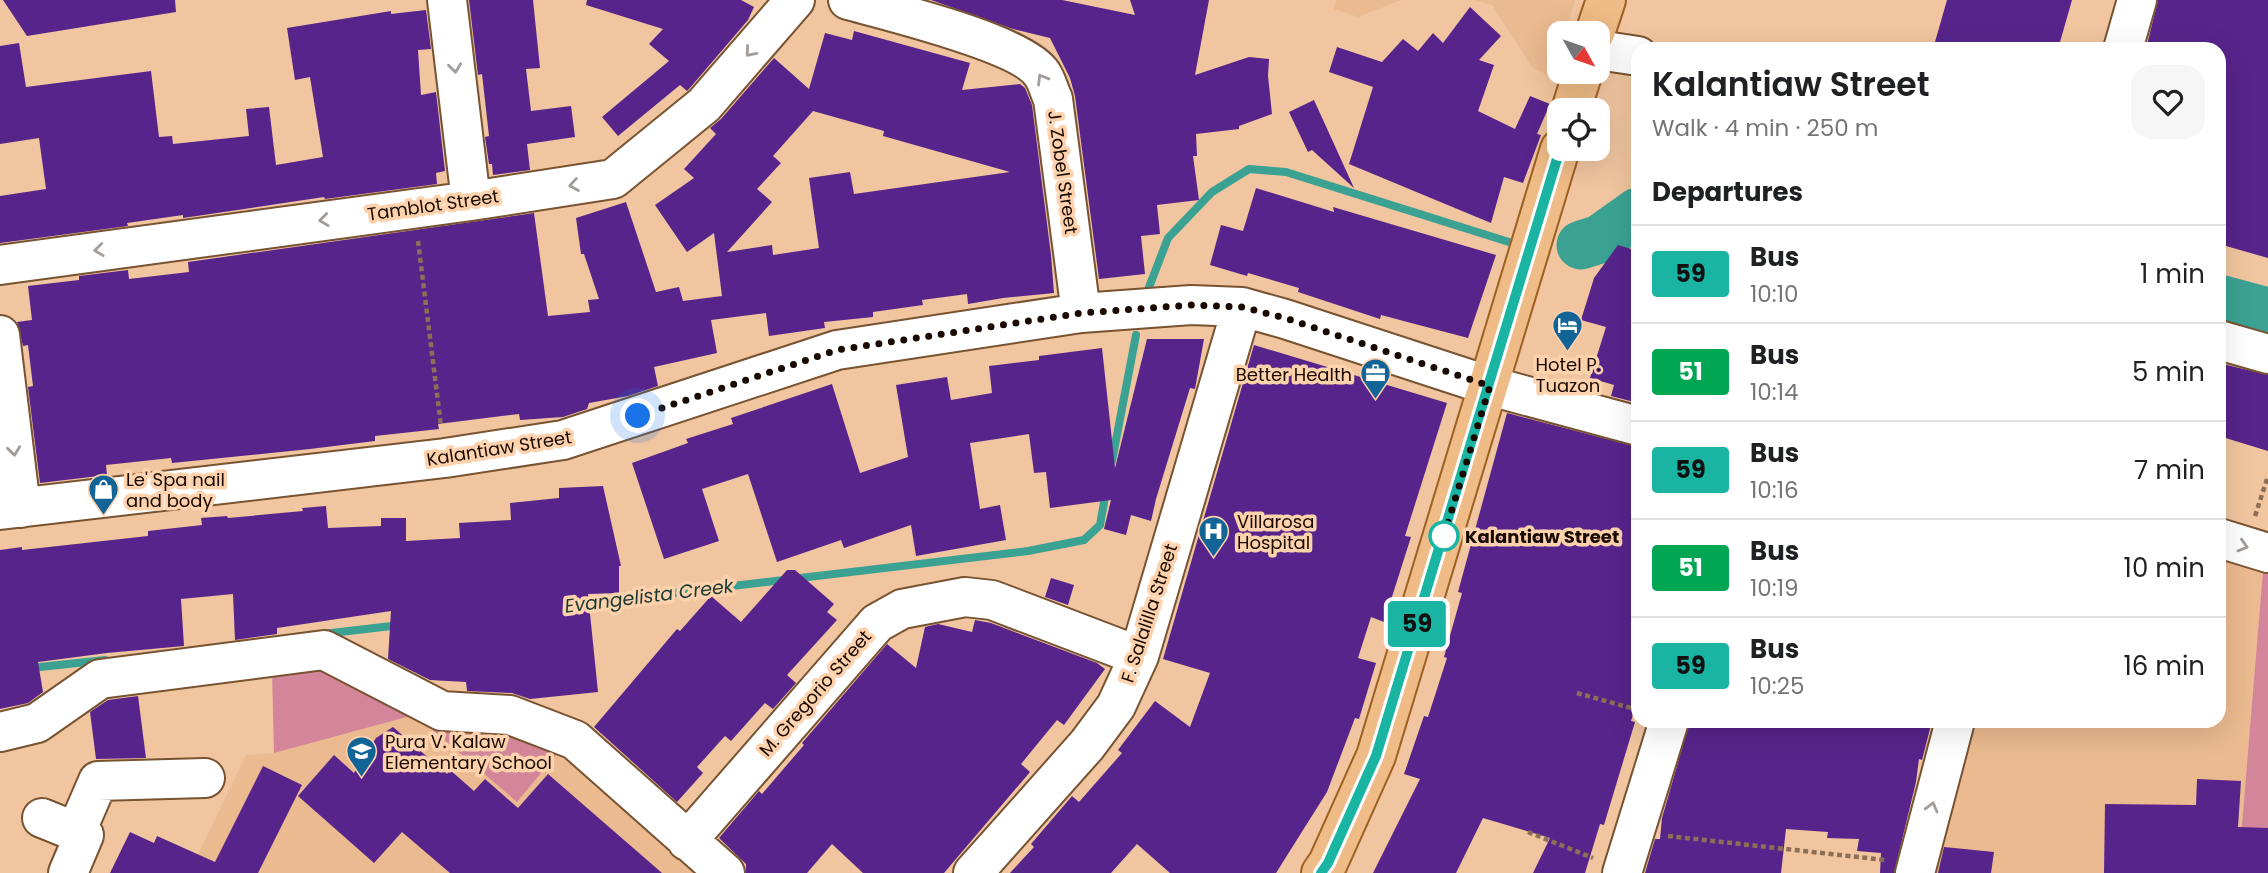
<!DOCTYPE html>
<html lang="en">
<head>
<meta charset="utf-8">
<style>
  body { margin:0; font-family:Poppins,sans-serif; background:#f6f6f6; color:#202124; height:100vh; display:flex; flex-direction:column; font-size:26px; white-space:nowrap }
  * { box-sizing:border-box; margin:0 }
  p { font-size:23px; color:#757577 }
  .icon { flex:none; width:38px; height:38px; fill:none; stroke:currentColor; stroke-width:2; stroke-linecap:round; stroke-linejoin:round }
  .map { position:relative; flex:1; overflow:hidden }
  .drawer { position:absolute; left:1631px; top:42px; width:595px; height:686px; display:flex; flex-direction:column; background:#fff; border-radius:21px; box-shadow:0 7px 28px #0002 }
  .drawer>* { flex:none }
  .badge { padding:0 14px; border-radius:5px; font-size:24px; line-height:46px }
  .needle { width:46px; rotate:130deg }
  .controls { position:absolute; left:1547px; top:21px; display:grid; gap:14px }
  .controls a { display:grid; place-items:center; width:63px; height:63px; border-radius:14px; background:#fff; box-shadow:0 7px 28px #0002; font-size:35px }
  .you { position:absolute; width:35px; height:35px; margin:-18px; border:5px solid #fff; border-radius:50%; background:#1a73e8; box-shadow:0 0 0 10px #1a73e833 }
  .map>.badge { position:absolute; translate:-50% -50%; box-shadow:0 0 0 4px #fff }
  h2 { padding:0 21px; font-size:26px; line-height:63px }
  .round { display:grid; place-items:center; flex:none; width:74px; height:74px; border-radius:21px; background:#f6f6f6 }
  .summary { display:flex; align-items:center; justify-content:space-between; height:119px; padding:0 21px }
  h1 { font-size:33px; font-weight:600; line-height:52px }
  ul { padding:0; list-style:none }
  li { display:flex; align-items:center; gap:21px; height:98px; padding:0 21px; border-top:2px solid #e0e0e0 }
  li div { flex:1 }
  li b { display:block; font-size:26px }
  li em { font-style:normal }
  li .badge { min-width:77px; font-weight:700; text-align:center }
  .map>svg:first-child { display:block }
</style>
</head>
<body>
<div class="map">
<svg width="2268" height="873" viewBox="0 0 2268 873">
  <rect width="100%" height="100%" fill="#f0c59f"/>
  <path fill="#ebba90" d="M 1336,0 L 1401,0 L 1358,17 L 1334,9 Z
    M 1475,0 L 1575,0 L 1565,33 L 1559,33 L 1559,51 L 1551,77 L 1532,67 L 1492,5 Z
    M 2219,545 L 2264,559 L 2238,873 L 1924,873 L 1965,721 L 2219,721 Z
    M 414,715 L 517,802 L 561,749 L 704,873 L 189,873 L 246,755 L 274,753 Z"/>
  <path fill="#d3859a" d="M 2264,559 L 2268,561 L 2268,873 L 2238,873 Z
    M 329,669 L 414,715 L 274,753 L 272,671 Z
    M 495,720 L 561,749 L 517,802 L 429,727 Z"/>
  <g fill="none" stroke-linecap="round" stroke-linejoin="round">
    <path stroke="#3ba293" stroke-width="8" d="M 1146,295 L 1168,238 L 1212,192 L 1249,169 L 1286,172 L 1509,242
      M 1112,461 L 1136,335
      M 580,604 L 1028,551 L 1084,540 L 1100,525 L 1106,491
      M 323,634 L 400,625
      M 31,668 L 105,660"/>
    <path stroke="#3ba293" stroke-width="49" d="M 1581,245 L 1600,239 L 1638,212
      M 2219,299 L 2268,312"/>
  </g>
  <path fill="#57248b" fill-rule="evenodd" d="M 3,0 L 175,0 L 176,12 L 27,36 Z
    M 469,0 L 533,0 L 540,68 L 526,69 L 531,111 L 571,106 L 575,137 L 527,144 L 530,170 L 493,175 L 492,164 L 489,164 L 485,137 L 489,136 L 482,74 L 478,75 Z
    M 587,0 L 741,0 L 754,7 L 748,20 L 689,89 L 687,91 L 680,85 L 618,136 L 602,117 L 669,61 L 649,44 L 663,29 L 586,5 Z
    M 931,0 L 1062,0 L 1135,15 L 1130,0 L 1209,0 L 1195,75 L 1249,57 L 1269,59 L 1268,76 L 1272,114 L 1239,126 L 1239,129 L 1196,134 L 1197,156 L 1193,156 L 1199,200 L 1157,205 L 1160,234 L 1141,236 L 1145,274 L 1099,279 L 1075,96 L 1070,78 L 1050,38 L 1013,29 Z
    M 1947,0 L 2072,0 L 2058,49 L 1933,49 Z
    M 2158,0 L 2268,0 L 2268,258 L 2219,244 L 2219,49 L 2146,49 Z
    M 1470,7 L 1501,36 L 1479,60 L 1494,65 L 1478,111 L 1515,129 L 1530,96 L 1550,104 L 1537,134 L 1541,135 L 1523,183 L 1504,177 L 1491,223 L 1349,164 L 1373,87 L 1329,72 L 1337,47 L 1382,62 L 1403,39 L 1418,51 L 1433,33 L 1443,43 Z
    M 426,10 L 431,49 L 418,50 L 421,95 L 436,92 L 445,171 L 436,173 L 437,184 L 325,199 L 324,197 L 183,218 L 183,215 L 127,223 L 128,226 L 0,243 L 0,196 L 46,189 L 39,138 L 0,144 L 0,46 L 19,43 L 26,87 L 151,71 L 159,137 L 172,136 L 173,144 L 249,136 L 246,109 L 269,107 L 276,165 L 323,157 L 310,77 L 295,80 L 287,28 L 391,11 L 391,14 Z
    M 854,31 L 970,63 L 962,90 L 1020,84 L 1025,88 L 1032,105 L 1051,255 L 1054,293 L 1003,298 L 968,304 L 967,294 L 922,300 L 923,305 L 873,312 L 873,317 L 824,322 L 825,328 L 769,336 L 766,313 L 711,320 L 717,353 L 654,367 L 658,386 L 628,396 L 589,403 L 587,409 L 563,417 L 520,420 L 519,414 L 438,424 L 439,429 L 375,436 L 375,441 L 310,449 L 172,463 L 171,458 L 106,465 L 107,475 L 40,483 L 28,387 L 33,386 L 28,345 L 23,346 L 17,322 L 32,320 L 28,286 L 79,280 L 79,276 L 128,270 L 129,279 L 189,272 L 188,262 L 534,213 L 548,316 L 590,312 L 588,300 L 599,299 L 584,254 L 581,254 L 576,218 L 626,202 L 656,292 L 679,287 L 683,301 L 722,296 L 714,233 L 687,252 L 655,205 L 694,178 L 684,169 L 716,134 L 710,128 L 721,119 L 774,58 L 809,89 L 825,33 L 852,40 ZM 813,111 L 884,131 L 883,136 L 1010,172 L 854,194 L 850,172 L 809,178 L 819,248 L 773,255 L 772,245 L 727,252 L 772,202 L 757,189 L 781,163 L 773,156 Z
    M 1314,100 L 1354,188 L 1312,150 L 1308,152 L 1289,112 Z
    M 1256,188 L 1334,212 L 1333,207 L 1496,255 L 1468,338 L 1381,315 L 1380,319 L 1298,292 L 1299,288 L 1248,273 L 1247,276 L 1210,265 L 1221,225 L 1243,231 Z
    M 1618,245 L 1638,251 L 1638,403 L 1611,396 L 1614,385 L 1590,378 L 1606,327 L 1581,320 L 1594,278 Z
    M 1147,339 L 1204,339 L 1195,389 L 1190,388 L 1156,499 L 1151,521 L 1131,515 L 1126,535 L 1104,529 L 1111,500 L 1050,508 L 1046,472 L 1034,473 L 1029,434 L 970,443 L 980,509 L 1000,505 L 1006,540 L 916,556 L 911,525 L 844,548 L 841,540 L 777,562 L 748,474 L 702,489 L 719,541 L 664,559 L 632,463 L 688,443 L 686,439 L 733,424 L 731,418 L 832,384 L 860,473 L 908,457 L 896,385 L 947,377 L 951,400 L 992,393 L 989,366 L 1039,360 L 1039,356 L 1102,348 L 1115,468 Z
    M 1254,345 L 1447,403 L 1405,536 L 1411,537 L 1384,622 L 1371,617 L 1358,658 L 1376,663 L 1359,719 L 1355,718 L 1327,792 L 1276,873 L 1170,873 L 1137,844 L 1111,873 L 1010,873 L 1034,847 L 1031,844 L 1072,796 L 1079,802 L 1122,753 L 1118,750 L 1155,701 L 1190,727 L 1210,673 L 1163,659 Z
    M 2219,363 L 2268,375 L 2268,451 L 2219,436 Z
    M 1507,413 L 1638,447 L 1638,697 L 1631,721 L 1635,722 L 1604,825 L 1600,824 L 1585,873 L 1533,873 L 1550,838 L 1483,818 L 1456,873 L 1373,873 L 1420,779 L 1404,774 L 1424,716 L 1428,717 L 1447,658 L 1444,657 L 1462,593 L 1458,592 Z
    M 603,486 L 621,566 L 619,566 L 619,593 L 588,594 L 598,692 L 530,699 L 512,693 L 467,691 L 466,682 L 430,680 L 388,659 L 391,611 L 277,628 L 277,634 L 235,640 L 233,594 L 181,599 L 184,646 L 107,653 L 38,662 L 43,692 L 28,703 L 0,709 L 0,550 L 22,547 L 22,550 L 148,536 L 148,531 L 202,525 L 201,518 L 227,516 L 228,518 L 303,511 L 302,508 L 326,506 L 328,528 L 381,526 L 381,518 L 406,518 L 406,541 L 460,538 L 459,523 L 511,520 L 510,503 L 559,498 L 559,488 Z
    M 787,570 L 795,570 L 834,604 L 827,612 L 837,620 L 787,675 L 796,683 L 773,709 L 765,703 L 731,741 L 725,736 L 697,767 L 703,773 L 677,802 L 594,727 L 677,629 L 680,631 L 711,596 L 741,622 Z
    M 1051,578 L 1074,585 L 1068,605 L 1045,597 Z
    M 975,620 L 991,623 L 1097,663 L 1105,669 L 1064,725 L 1057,720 L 1021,764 L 1030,772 L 944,873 L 863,873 L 832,844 L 807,873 L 746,873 L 746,864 L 719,838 L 759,791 L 762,794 L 804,745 L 802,743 L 887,644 L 916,668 L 925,627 L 938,624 L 972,632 Z
    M 138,696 L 146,758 L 96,759 L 90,712 L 108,700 Z
    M 1690,721 L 1932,721 L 1922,760 L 1919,759 L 1916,782 L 1894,873 L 1880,873 L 1881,853 L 1857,851 L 1859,839 L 1827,838 L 1828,832 L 1786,829 L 1781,873 L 1645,873 L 1655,839 L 1660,839 L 1662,818 Z
    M 393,727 L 447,774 L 450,770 L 474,791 L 485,779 L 518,808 L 548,774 L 662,873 L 450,873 L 402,832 L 374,863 L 298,796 L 334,755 L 354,773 L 376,738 Z
    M 263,766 L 302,785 L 258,873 L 110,873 L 130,832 L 154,843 L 157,836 L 215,862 Z
    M 2197,779 L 2241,781 L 2238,827 L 2268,828 L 2268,873 L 2104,873 L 2105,804 L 2196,805 Z
    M 1944,847 L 1994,852 L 1991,873 L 1938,873 Z"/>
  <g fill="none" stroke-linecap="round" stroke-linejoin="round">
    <defs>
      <path id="minor" d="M 447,0 L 471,201
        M 848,0 C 888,11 1022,43 1042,74 C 1047,81 1049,91 1053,99 L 1081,313
        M 2123,49 L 2137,0
        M 1598,50 L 1638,56
        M 0,265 L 471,201 L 613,179 L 704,105 L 795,0
        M 0,335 L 21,508
        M 2219,340 L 2268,354
        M 0,510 L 445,458 L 563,440 L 837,350 L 1081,313 L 1191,305 L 1242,307 L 1285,319 L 1490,386 L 1638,426
        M 2219,538 L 2268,553
        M 0,732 L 37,723 L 100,679 L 324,650 L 442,711 L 510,715 L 575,740 L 725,873
        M 42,818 L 84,835 L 68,873
        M 76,832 L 98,781 L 205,778
        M 687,841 L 877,623 L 902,609 L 965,597 L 992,600 L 1139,656
        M 973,873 L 1087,745 L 1116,706 L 1139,656 L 1242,307
        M 1622,873 L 1669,721
        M 1915,873 L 1955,721"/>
      <path id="major" d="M 1595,33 L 1606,0
        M 1571,110 L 1583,72
        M 1321,873 L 1328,863 L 1376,756 L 1560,149"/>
    </defs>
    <use href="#minor" stroke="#785331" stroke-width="42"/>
    <use href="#major" stroke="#9d6023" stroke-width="42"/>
    <path stroke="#8c6f56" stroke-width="4.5" stroke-dasharray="5 3.5" stroke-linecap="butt" d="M 418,241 L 441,426
      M 2255,516 L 2268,476
      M 1577,693 L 1638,710
      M 1528,832 L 1593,858
      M 1668,836 L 1885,860"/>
    <use href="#minor" stroke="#fff" stroke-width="38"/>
    <use href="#major" stroke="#efbb86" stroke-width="38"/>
  </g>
  <defs><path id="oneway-chevron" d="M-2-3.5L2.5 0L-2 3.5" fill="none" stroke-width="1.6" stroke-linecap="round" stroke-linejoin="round" transform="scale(1.75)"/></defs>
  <g stroke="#a39d99">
    <use href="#oneway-chevron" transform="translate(750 52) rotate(131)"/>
    <use href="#oneway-chevron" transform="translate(455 68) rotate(83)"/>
    <use href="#oneway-chevron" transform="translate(1042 79) rotate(-121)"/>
    <use href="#oneway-chevron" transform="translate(574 185) rotate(171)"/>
    <use href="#oneway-chevron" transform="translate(324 220) rotate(173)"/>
    <use href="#oneway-chevron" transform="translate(99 250) rotate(173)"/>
    <use href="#oneway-chevron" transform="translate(14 451) rotate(83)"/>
    <use href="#oneway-chevron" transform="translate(2243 546) rotate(17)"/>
    <use href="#oneway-chevron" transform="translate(1932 807) rotate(-75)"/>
  </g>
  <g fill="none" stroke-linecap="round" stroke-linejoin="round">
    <defs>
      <path id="line" d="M 1321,873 L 1328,863 L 1376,756 L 1560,149"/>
    </defs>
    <use href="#line" stroke="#fff" stroke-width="16"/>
    <use href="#line" stroke="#1ab4a2" stroke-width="10"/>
    <path stroke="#180a01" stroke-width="7" stroke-dasharray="0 12.6" d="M 638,416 L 837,350 L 1082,313 L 1191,305 L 1242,307 L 1285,318 L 1490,386 L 1441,545 L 1444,536"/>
  </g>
  <defs>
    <symbol id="hotel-pin" viewBox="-11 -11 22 30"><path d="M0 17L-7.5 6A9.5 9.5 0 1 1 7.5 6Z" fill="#126496" stroke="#fed2ac"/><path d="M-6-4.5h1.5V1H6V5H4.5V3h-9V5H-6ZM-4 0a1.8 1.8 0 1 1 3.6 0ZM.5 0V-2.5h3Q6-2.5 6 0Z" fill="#fff"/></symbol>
    <symbol id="office-pin" viewBox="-11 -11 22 30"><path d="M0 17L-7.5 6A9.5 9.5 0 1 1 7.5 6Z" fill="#126496" stroke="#fed2ac"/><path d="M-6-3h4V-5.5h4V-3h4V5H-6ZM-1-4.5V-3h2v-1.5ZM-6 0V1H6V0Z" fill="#fff"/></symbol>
    <symbol id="shop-pin" viewBox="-11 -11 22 30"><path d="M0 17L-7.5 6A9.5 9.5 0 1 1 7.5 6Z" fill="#126496" stroke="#fed2ac"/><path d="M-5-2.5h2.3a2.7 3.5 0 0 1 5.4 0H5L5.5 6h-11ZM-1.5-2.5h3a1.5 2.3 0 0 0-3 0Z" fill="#fff"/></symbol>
    <symbol id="hospital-pin" viewBox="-11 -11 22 30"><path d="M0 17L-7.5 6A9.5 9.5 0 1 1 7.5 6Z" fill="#126496" stroke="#fed2ac"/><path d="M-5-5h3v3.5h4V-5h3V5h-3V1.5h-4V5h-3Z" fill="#fff"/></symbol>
    <symbol id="school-pin" viewBox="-11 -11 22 30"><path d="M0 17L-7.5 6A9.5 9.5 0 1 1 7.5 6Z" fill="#126496" stroke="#fed2ac"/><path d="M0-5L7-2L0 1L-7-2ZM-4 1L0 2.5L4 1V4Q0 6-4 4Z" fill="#fff"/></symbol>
  </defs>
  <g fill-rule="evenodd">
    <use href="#hotel-pin" x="1550" y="308" width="35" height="47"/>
    <use href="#office-pin" x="1358" y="356" width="35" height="47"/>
    <use href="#shop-pin" x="86" y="472" width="35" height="47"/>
    <use href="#hospital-pin" x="1196" y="514" width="35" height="47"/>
    <use href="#school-pin" x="344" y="734" width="35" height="47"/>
  </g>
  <circle fill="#fff" stroke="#1ab4a2" stroke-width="3.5" cx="1444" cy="536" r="14"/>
  <g text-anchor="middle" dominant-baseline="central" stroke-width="7" stroke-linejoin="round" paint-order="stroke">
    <g font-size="18" fill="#180a01" stroke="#fed2ac">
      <text transform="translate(1063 172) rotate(82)">J. Zobel Street</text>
      <text transform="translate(433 205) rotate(-8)">Tamblot Street</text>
      <text transform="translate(499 448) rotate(-9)">Kalantiaw Street</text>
      <text transform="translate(1149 613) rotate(-72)">F. Salalilla Street</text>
      <text transform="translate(815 693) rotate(-49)">M. Gregorio Street</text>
    </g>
    <g font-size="18" fill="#180a01" stroke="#fed2ac" text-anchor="start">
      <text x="1568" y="364" text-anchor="middle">Hotel P.<tspan x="1568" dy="21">Tuazon</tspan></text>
      <text x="1352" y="374" text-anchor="end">Better Health</text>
      <text x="126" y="479">Le' Spa nail<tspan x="126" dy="21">and body</tspan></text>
      <text x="1237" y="521">Villarosa<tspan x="1237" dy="21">Hospital</tspan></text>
      <text x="385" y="741">Pura V. Kalaw<tspan x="385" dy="21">Elementary School</tspan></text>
    </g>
    <g font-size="18" font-weight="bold" fill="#180a01" stroke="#fed2ac" text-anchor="start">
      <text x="1465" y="536">Kalantiaw Street</text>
    </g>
    <g font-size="19" font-style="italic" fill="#193934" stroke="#fed2ac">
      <text transform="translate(649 596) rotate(-7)">Evangelista Creek</text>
    </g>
  </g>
</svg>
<div class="controls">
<a><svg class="needle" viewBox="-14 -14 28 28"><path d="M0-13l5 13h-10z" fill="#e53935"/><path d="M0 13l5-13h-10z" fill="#757577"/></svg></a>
<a><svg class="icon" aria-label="locate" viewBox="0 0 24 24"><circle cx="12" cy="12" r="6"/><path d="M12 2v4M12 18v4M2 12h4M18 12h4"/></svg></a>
</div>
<div class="you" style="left:638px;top:416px"></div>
<b class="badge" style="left:1417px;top:624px;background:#1ab4a2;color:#111">59</b>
<section class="drawer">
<div class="summary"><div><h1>Kalantiaw Street</h1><p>Walk · 4 min · 250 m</p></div><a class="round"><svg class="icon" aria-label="heart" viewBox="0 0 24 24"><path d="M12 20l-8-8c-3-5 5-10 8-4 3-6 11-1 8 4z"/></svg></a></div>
<h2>Departures</h2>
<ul>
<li><span class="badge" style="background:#1ab4a2;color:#111">59</span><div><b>Bus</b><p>10:10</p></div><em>1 min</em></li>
<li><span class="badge" style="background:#00a651;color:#fff">51</span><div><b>Bus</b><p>10:14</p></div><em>5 min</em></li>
<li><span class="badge" style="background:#1ab4a2;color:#111">59</span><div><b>Bus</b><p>10:16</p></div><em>7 min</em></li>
<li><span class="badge" style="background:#00a651;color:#fff">51</span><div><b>Bus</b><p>10:19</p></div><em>10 min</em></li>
<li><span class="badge" style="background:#1ab4a2;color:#111">59</span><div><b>Bus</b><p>10:25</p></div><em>16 min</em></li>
</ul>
</section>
</div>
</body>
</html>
